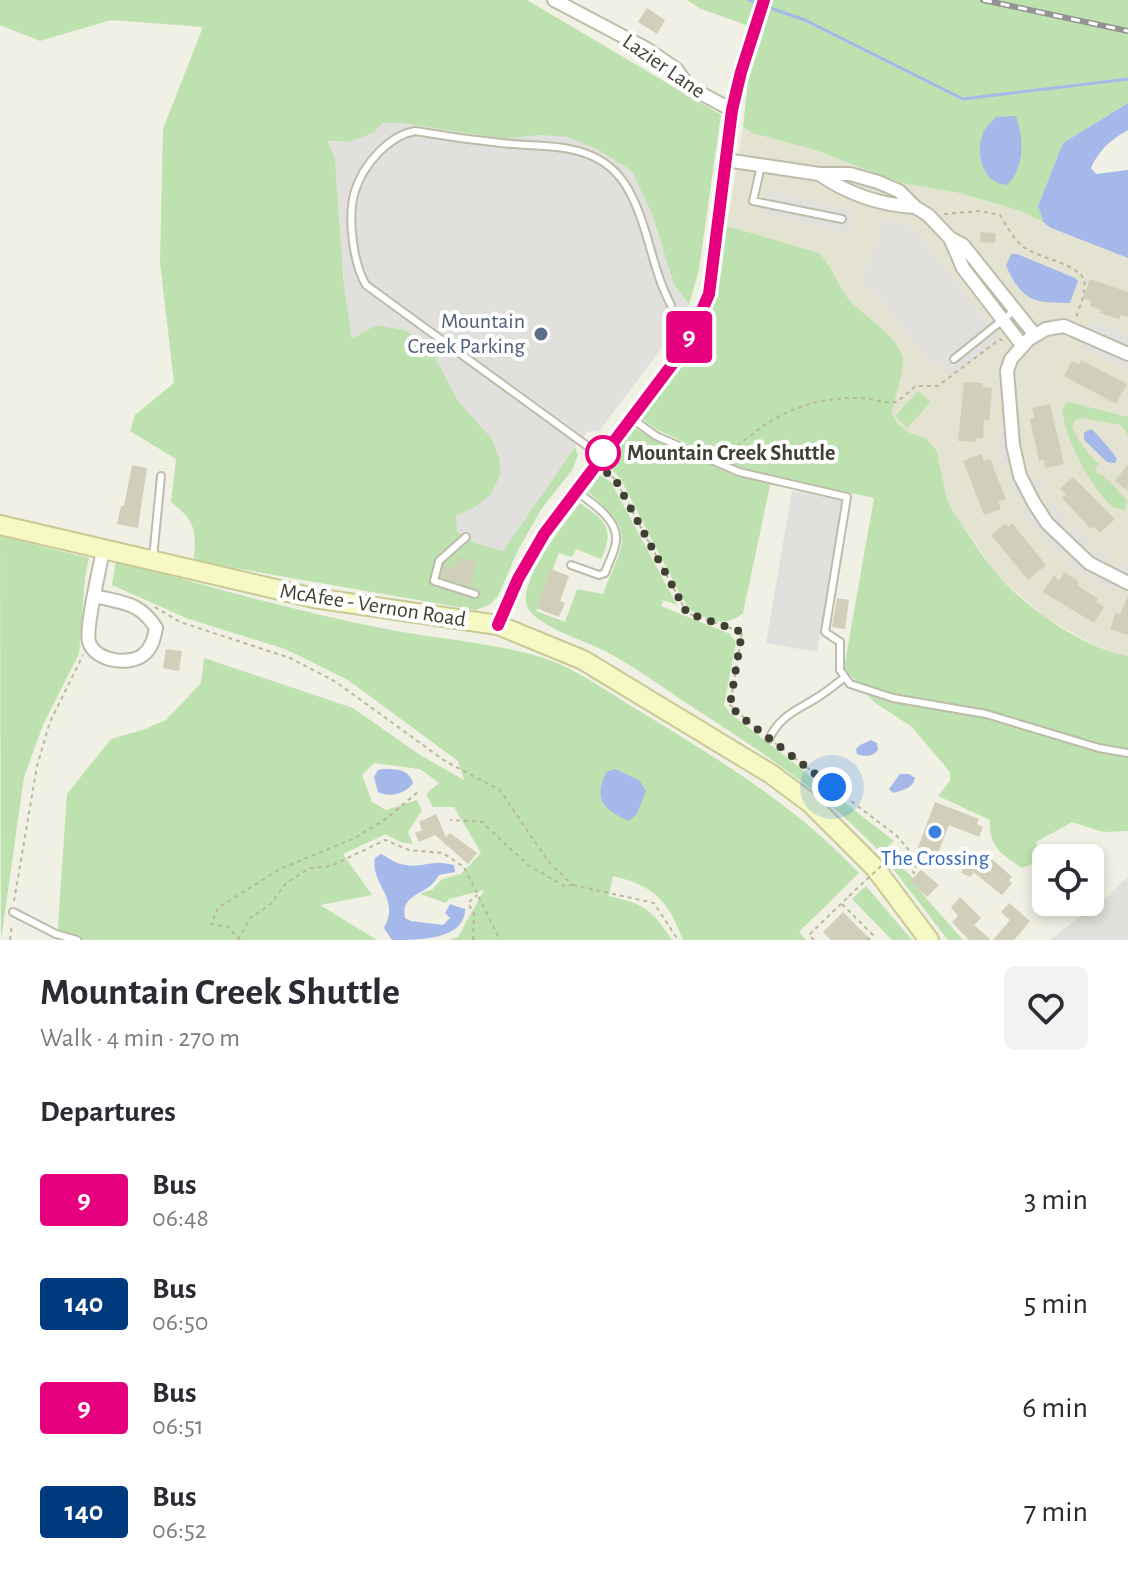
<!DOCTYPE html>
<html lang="en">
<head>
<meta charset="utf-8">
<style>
  body { margin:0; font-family:"Alegreya Sans",sans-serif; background:#f2f2f3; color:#2b2b33; height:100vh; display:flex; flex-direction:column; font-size:30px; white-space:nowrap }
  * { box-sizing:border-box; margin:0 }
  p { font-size:26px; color:#7c7c81 }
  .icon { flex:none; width:44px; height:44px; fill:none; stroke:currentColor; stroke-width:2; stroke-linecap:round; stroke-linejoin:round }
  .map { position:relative; height:940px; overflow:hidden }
  .sheet { display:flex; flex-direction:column; background:#fff; flex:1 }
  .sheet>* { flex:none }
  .badge { padding:0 16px; border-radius:6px; font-size:28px; line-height:52px }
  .buttons { position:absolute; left:1032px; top:844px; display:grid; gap:16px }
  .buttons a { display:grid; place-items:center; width:72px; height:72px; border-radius:12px; background:#fff; box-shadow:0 4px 12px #0003; font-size:40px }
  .you { position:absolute; width:40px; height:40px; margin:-20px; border:6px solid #fff; border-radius:50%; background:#1a73e8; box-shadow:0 0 0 12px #1a73e833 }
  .map>.badge { position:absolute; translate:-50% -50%; box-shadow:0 0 0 4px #fff }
  h2 { padding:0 40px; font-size:30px; line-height:72px }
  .round { display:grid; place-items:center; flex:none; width:84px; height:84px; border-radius:12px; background:#f2f2f3 }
  .overview { display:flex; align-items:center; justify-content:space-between; height:136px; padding:0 40px }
  h1 { font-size:38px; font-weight:700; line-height:60px }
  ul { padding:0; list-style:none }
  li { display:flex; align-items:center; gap:24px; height:104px; padding:0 40px }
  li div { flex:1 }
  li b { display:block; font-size:30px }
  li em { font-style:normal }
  li .badge { min-width:88px; font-weight:700; text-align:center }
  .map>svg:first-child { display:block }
</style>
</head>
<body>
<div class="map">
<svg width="1128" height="940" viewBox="0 0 1128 940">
  <rect width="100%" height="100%" fill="#f0f0e4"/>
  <path fill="#e4e3d2" d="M 743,127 L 752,133 L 815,150 L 901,183 L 959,193 L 1023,212 L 1051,228 L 1128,258 L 1128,656 L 1109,653 L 1046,618 L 998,576 L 951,508 L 946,496 L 937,451 L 926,438 L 910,433 L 898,424 L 892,414 L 900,348 L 851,302 L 839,287 L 827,261 L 818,253 L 727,226 Z"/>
  <path fill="#bde2af" d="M 0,0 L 527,0 L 721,115 L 699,269 L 689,305 L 674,285 L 652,214 L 541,135 L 506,139 L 400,123 L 350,142 L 328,141 L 335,158 L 344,285 L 352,338 L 376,325 L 405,330 L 429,346 L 492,439 L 500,459 L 500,476 L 491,495 L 477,506 L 456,516 L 503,550 L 575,447 L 578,455 L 572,470 L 542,508 L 518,550 L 498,596 L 489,605 L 475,610 L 194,561 C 196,529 196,522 171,502 L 176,459 L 130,431 L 135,415 L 174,383 L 160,262 L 163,129 L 203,27 L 111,20 L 40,41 L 0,25 Z
    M 687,0 L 1128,0 L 1128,103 L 1063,143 L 1038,206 L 1044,223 L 1023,212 L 994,203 L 959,193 L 901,183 L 815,150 L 752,133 L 743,127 L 748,81 L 764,31 L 701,9 Z
    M 727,226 L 819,253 C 834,267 838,289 853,304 C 867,317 901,340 903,359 C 904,375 894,397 892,414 L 898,424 L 910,433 L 926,438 L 937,451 L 946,496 L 951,508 C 966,530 980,554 997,574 C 1026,608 1085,649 1128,656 L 1128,831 L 1103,832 L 1072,822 L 1036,842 L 1039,861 L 1022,868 C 1002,855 988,846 990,820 L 938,796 L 950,781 L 950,772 L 912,727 L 874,702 L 844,668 L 874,498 L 772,476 L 743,613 C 724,629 708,620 688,609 L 620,478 L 607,465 L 635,428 L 653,439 L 738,477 L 750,478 L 751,470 L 740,468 L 658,430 L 642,419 C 671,380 705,342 717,294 C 722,272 724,248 727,226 Z
    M 918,391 L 931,402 L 907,428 L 895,416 Z
    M 1069,402 L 1128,417 L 1128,435 L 1121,425 L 1082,418 L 1075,421 L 1072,427 C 1079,442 1087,453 1099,464 L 1095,468 L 1097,473 L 1104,476 L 1127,500 L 1125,510 C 1122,510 1115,508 1113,507 C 1093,492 1060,431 1063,407 Z
    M 600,475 L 611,482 L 677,605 L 663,600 L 661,606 L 730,634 L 736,642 L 724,705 L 731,714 L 894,841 L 881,853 C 823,792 764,753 694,708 C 665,689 637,668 607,652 C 587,641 530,625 526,603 C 522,576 564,524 580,503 C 604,520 616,528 601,559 L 576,549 L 572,557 L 559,553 L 536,611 L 565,622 L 577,589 L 603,594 C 624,540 638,534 588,492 Z
    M 0,536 L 89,558 L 85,578 L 79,654 L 43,725 L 24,777 L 1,940 Z
    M 116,560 C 205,586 295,611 386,629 C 440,640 499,642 552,661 C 581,672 609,693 636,709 C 715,757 795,805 859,873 L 799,932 L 806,940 L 683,940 C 668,900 654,886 613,876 L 609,896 C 645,904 652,910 672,940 L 449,940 L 458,937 L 484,890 L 449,899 L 446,903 L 420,894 L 433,889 L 442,879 L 461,874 L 481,853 L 454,807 L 433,807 L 426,794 L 439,783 L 420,769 L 374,763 L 362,775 L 372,802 L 386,810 L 417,800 L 422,810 L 408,832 L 413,844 L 400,842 L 386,834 L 343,854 L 372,895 L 320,905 L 377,940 L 57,940 L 67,794 L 111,739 L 145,729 L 166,720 L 201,683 L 204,658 L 353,708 L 420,755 L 464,780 L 458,761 L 348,680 L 285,649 L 186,618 L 112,585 Z
    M 895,860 L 913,878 L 911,881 L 963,940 L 948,940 L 890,865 Z
    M 866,886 L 912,940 L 892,940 L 852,899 Z"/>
  <path fill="#e1e0dc" d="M 382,123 L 400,123 L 506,139 L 541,135 L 568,137 L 597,149 L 632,171 L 652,214 L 674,285 L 689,305 L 662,348 L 599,431 L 587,432 L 575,447 L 503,551 L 475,543 L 457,532 L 456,516 L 477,506 L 491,494 L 500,476 L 500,460 L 492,439 L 458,401 L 429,346 L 405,330 L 376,325 L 352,339 L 344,285 L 335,158 L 328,141 L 350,142 L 373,133 Z
    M 768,191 L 855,211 L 850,233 L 763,214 Z
    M 885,217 L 916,230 L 1000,339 L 951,377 L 940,363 L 933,368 L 875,292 L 860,284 Z
    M 1093,319 L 1128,335 L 1127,369 L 1082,347 L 1085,333 Z
    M 1012,432 L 1017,461 L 1003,465 L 997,436 Z
    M 1019,470 L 1025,485 L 1041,478 L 1045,488 L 1016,499 L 1007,474 Z
    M 792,491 L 844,500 L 817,652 L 766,643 Z
    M 1034,503 L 1041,513 L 1054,503 L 1067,521 L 1056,531 L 1063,538 L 1074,527 L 1091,543 L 1081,556 L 1090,563 L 1099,549 L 1112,556 L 1103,571 L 1113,575 L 1120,562 L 1128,565 L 1128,583 L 1119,580 L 1114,592 L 1089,580 L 1096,569 L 1092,566 L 1085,577 L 1075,571 L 1066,562 L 1076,552 L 1069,545 L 1058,556 L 1041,537 L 1051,528 L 1047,523 L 1036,531 L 1027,518 L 1023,511 Z
    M 1128,877 L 1128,940 L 1050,940 L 1104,899 Z"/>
  <path fill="#a4b9e9" d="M 1128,103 L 1128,130 C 1110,140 1099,150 1091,168 L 1096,174 L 1128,170 L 1128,258 L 1051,228 L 1044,223 L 1038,206 L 1063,143 Z
    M 1016,116 C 1024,139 1025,168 1007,185 C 982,183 975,153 983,133 C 985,127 992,122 996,117 Z
    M 1011,254 L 1017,254 L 1075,278 L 1078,281 L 1070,303 C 1034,303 1023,302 1006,266 Z
    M 1091,429 C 1096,432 1115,455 1117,459 L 1115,463 L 1107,462 L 1084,440 L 1084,433 Z
    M 871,740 L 877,743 L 878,750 C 872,757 866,757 857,754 L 856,749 L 860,745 Z
    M 384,769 C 396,769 409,769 413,783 C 406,794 389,798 378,792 L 374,777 L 378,770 Z
    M 615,769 L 639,780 L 646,791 L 637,814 L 629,821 C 604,809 593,801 606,772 Z
    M 900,774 L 909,774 L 915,778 C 913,789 902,790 893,793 L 889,789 Z
    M 381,854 C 389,858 396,864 406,865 C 424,868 431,859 454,865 L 455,872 L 439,875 C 436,879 434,883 430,886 C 417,896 401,898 405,918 L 411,921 L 443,925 L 450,918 L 445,913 L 450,904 L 465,909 C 465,940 419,940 392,940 L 384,928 C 401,897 370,885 375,858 Z"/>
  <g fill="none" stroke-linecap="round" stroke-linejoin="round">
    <path stroke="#a4b9e9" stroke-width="3" d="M 749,0 L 760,4
      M 767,7 L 805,20 L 963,99 L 1128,79"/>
  </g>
  <path fill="#d1ceba" d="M 647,8 L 665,20 L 657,34 L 638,22 Z
    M 981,232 L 996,233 L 995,243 L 980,242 Z
    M 1090,279 L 1128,292 L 1128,317 L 1121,315 L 1119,319 L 1100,313 L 1101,310 L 1090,306 L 1091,301 L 1083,298 Z
    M 1081,360 L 1127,384 L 1116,404 L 1064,376 L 1072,361 L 1079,365 Z
    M 964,382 L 982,383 L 982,387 L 992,388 L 989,421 L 984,420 L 983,438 L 975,438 L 976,442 L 958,441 Z
    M 1050,404 L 1064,464 L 1045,468 L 1044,460 L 1039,461 L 1030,419 L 1035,417 L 1032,408 Z
    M 981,454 L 984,461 L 990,459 L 1006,499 L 998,502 L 1001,509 L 984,515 L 963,461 Z
    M 1128,464 L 1128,491 L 1115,481 Z
    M 132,465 L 147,468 L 138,528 L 117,524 L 121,506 L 124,506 Z
    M 1073,477 L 1115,519 L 1100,533 L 1094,527 L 1091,529 L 1062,498 L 1066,494 L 1060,489 Z
    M 1006,523 L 1008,527 L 1012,523 L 1046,565 L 1028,580 L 991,535 Z
    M 457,557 L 476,562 L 470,586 L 441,577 L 444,565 L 455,568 Z
    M 551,569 L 569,576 L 560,601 L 565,603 L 559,617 L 536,608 Z
    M 1064,572 L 1079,582 L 1077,585 L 1098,599 L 1096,602 L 1104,607 L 1094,623 L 1043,592 L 1054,575 L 1059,581 Z
    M 1128,596 L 1128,635 L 1110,629 L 1116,613 L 1120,614 Z
    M 837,598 L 849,600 L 845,629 L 832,627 Z
    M 166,649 L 182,651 L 179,671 L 163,668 Z
    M 935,802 L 979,819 L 977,824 L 983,827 L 979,837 L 949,825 L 936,858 L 917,850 Z
    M 436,814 L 446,837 L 450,833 L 477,853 L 468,864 L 435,835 L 419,842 L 415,833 L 422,830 L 419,822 Z
    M 968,852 L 989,860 L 991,858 L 1012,877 L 1009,880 L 1012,883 L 1002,895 L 973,872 L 971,877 L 961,873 Z
    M 921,870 L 939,885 L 927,897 L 910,881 Z
    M 960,897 L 981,918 L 974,925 L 991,940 L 969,940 L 952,922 L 958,916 L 951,907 Z
    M 1046,902 L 1074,902 L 1074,908 L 1048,911 Z
    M 1009,903 L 1030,921 L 1014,940 L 993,940 L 1010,920 L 1001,912 Z
    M 843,912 L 871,940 L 831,940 L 823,932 Z"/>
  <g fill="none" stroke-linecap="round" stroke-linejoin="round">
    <defs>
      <path id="service" d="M 761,166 L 753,201 L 842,219
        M 954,359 L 1015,310
        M 631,418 L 656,436 L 739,472 L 847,497 L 825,632 L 840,642 L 840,670 L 850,684 L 893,698 L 986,714 L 1099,748 L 1128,753
        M 601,456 L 366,285 C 353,263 347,216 355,191 C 363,165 388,136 415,131 C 444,136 473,140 501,143 C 548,148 600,140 628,189 C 649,226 651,268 671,305
        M 466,537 L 439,561 L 434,581 L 475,594
        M 153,558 L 161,476
        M 571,565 L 599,575 L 605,573 C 608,563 615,552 616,541 C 619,520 591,502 576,491
        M 769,739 C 780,715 798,710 818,697 C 828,691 836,684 845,677
        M 13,912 L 56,934 L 77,940"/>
      <path id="minor" d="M 554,0 L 647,49 L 676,69 L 689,87 L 732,110
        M 726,160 L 819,174 L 850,174 L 878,182 L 899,191 L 915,207 L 928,215 L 950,238 L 963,245 L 1035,335
        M 819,174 C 848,194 880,205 915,207
        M 950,238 L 963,268 L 1022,345
        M 1128,354 L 1064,326 L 1046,329 L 1029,339 L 1011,359 L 1007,371 L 1013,445 L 1020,476 L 1034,503 L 1047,523 L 1089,563 L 1128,583
        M 95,596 C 122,603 140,602 156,628 C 154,638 152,648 143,655 C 129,666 95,661 89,642 C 85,628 100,568 103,550
        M 498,625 L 518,579 L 544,534 L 674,362 L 696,324 L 709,294 L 732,110 L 741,72 L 764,0"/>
      <path id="secondary" d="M 0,525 L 314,598 L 498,625 L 583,660 L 771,774 L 810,803 L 875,868 L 929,940"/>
    </defs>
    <use href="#service" stroke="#bdbcaa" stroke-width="10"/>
    <use href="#minor" stroke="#bdbcaa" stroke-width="16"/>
    <use href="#secondary" stroke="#c8c994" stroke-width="22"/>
    <path stroke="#bbb89a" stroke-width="2" stroke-dasharray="4 4" stroke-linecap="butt" d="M 944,214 L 980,211 L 1000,215 C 1008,228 1015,242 1028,250 C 1042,258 1079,265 1084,280 C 1087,290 1079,308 1076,318
      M 726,457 C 765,419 803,397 860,398 C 873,398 884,404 897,402 L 916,386 L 938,386 L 1000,339 L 1003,341
      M 605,472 L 615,479 L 687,613 L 742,632 L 730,705 L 760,732
      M 155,607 L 180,622 L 290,658 L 336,682 L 445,761 L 500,790 L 548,861 L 572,885 L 564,886 L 528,865 L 482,822 L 450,820
      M 775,743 L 897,836 L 913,855
      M 935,861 L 940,863
      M 573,885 L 654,903 L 678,940
      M 14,901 L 37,766 L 50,722 L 83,655
      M 842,904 L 873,935 L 867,940
      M 10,940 L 12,924
      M 238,940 L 250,918 L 270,905 L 286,883 L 310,868 L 331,866 L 385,840 L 409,850 L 443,853 L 464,867 L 500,940
      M 240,940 L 228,927 L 211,924 L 218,908 L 280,869 L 355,838 L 387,818 L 419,791
      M 473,940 L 474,914 L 468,903 L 477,895
      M 814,940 L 809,935 L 849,896"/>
    <use href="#service" stroke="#fff" stroke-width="6"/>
    <use href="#minor" stroke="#fff" stroke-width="12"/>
    <use href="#secondary" stroke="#f7f9c4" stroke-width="18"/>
    <defs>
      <path id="rail" d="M 983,0 L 1128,31"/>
    </defs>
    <use href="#rail" stroke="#939393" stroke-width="6"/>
    <use href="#rail" stroke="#fff" stroke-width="3" stroke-dasharray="9" stroke-linecap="butt"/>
    <path stroke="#bbb89a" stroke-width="2" stroke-dasharray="4 4" stroke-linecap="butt" d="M 849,896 L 895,853 L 914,873 L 918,854 L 935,861"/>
  </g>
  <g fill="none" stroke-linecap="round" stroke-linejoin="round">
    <defs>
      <path id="line" d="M 498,625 L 518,579 L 544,534 L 674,362 L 696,324 L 709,294 L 732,110 L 741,72 L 764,0"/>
    </defs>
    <use href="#line" stroke="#fff" stroke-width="18"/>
    <use href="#line" stroke="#e6007e" stroke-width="12"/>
    <path stroke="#414034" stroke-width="8" stroke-dasharray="0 14.4" d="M 603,453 L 595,464 L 615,479 L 687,613 L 742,632 L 730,705 L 739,715 L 832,787"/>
  </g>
  <circle fill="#5c6f8a" stroke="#fff" stroke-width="3" cx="541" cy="334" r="8"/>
  <circle fill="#fff" stroke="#e6007e" stroke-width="4" cx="603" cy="453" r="16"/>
  <circle fill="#3f7fe0" stroke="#fff" stroke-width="3" cx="935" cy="832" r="8"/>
  <g text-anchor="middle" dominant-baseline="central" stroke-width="8" stroke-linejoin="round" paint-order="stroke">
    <g font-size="22" fill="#414034" stroke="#fff">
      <text transform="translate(664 66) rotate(35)">Lazier Lane</text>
      <text transform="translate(373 605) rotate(9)">McAfee - Vernon Road</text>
    </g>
    <g font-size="22" fill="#4e5e75" stroke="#fff" text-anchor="end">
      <text x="525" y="321">Mountain<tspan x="525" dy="25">Creek Parking</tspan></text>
    </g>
    <g font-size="22" font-weight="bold" fill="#414034" stroke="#fff" text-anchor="start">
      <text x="627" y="453">Mountain Creek Shuttle</text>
    </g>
    <g font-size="22" fill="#366cbe" stroke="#fff">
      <text x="935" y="858">The Crossing</text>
    </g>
  </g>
</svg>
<div class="buttons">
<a><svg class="icon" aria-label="locate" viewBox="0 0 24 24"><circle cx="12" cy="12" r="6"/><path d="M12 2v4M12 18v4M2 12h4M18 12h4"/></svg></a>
</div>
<div class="you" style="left:832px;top:787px"></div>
<b class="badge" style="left:689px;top:337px;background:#e6007e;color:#fff">9</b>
</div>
<section class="sheet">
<div class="overview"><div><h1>Mountain Creek Shuttle</h1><p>Walk · 4 min · 270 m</p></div><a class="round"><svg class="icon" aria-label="heart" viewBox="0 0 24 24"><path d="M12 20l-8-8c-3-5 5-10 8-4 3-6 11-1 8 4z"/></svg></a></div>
<h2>Departures</h2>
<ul>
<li><span class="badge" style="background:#e6007e;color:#fff">9</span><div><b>Bus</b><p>06:48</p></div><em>3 min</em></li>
<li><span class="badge" style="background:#003b80;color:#fff">140</span><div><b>Bus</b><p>06:50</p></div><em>5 min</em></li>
<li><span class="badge" style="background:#e6007e;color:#fff">9</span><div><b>Bus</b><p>06:51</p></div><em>6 min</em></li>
<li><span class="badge" style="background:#003b80;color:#fff">140</span><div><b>Bus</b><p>06:52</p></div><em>7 min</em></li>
</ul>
</section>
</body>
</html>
